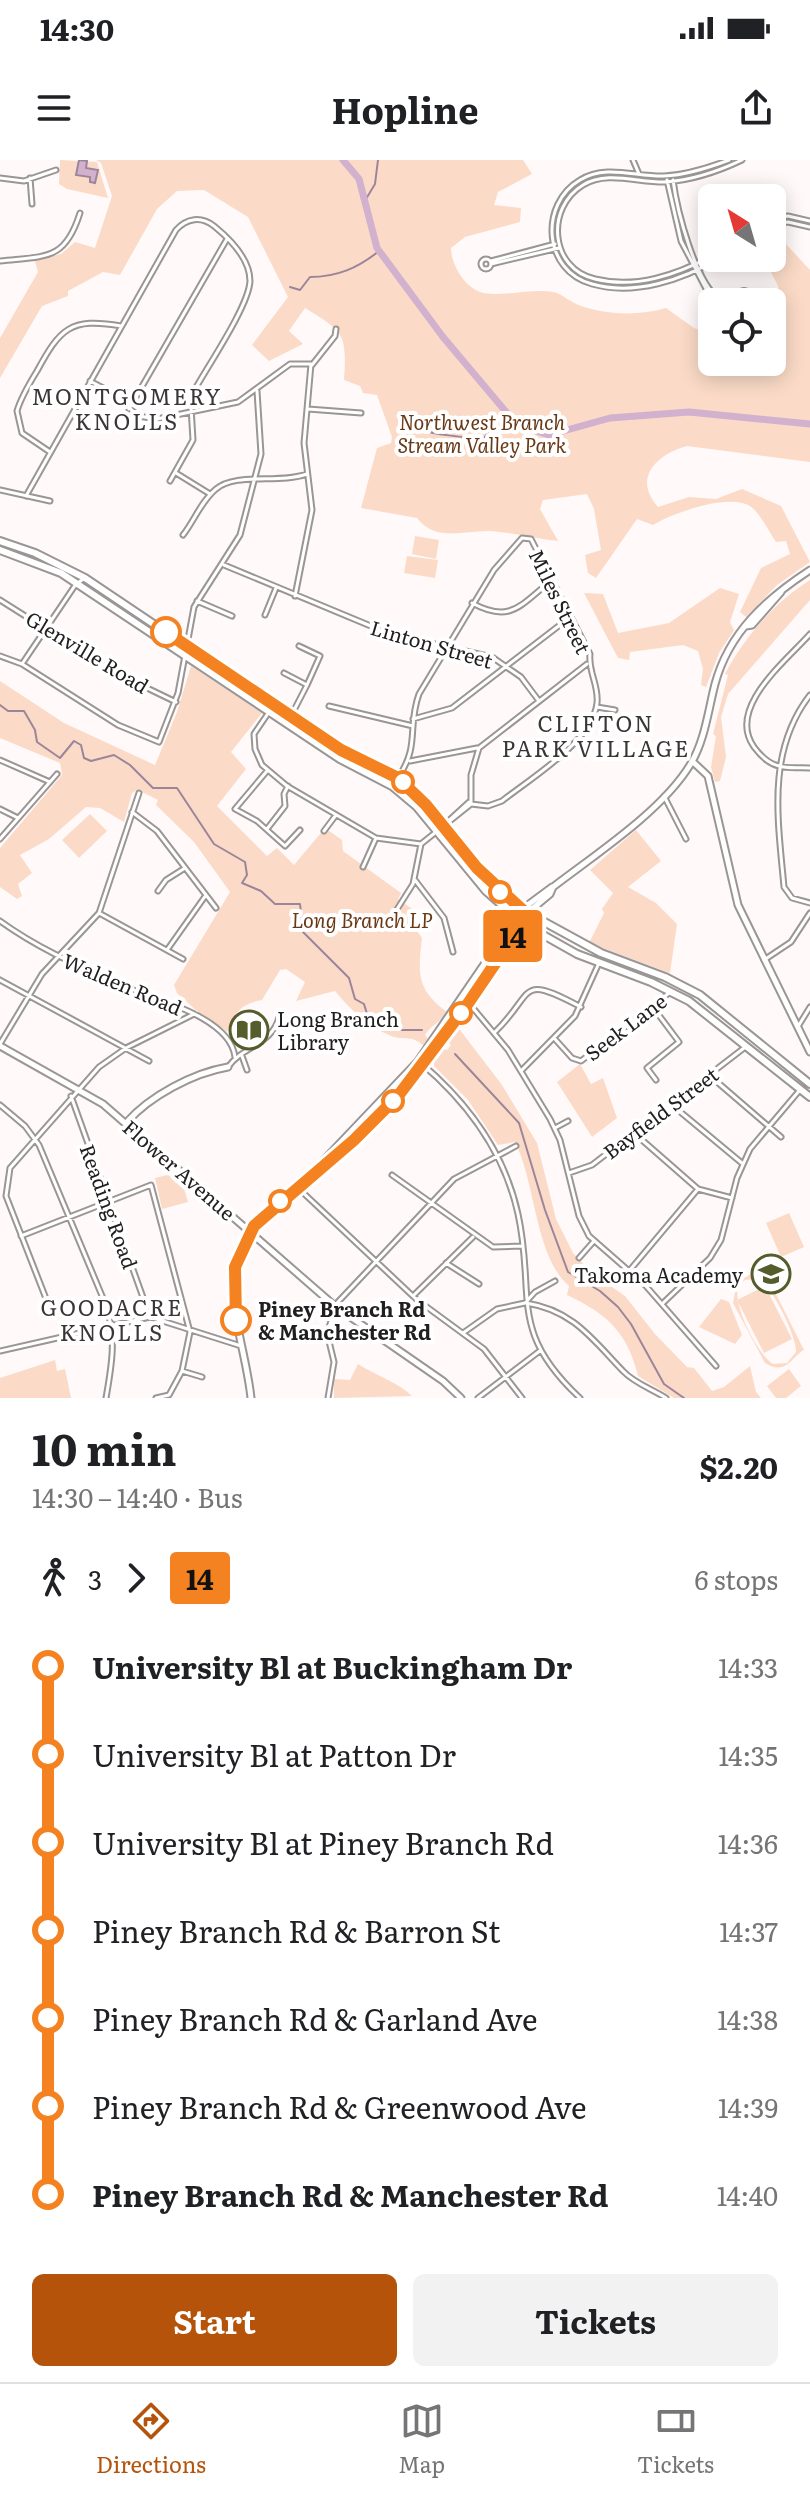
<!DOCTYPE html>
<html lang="en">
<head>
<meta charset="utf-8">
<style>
  body { margin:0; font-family:Literata,serif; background:#f2f2f2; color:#202124; height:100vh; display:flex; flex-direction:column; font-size:30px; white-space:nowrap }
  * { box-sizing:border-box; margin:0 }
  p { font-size:26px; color:#757577 }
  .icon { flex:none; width:44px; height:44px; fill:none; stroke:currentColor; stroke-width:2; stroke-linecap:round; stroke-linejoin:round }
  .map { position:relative; height:1238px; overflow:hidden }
  .side { display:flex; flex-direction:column; background:#fff; flex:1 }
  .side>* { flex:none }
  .badge { padding:0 16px; border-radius:6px; font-size:28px; line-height:52px }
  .needle { width:52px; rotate:323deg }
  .controls { position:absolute; left:698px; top:24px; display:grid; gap:16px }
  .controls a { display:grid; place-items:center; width:88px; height:88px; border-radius:12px; background:#fff; box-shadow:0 4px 20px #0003; font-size:40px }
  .map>.badge { position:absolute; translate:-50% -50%; box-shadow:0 0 0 4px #fff }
  .legs { display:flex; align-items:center; gap:12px; height:88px; padding:0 32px; font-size:26px }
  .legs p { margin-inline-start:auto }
  .summary { display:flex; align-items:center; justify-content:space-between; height:136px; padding:0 32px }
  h1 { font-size:44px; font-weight:700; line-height:60px }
  .action { display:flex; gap:16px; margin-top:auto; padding:16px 32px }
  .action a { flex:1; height:92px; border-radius:12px; background:#b45309; color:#fff; font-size:32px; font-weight:700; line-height:92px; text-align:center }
  .action a+a { background:#f2f2f2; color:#202124 }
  ul { padding:0 32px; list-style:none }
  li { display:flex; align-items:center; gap:28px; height:88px; font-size:30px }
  li i { display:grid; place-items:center; width:12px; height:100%; margin:0 10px; background:currentColor }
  li i::after { content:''; width:20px; height:20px; margin:-10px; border:6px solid; border-radius:50%; background:#fff }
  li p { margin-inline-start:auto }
  li:first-child i { background:linear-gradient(#0000 50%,currentColor 0) }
  li:last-child i { background:linear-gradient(currentColor 50%,#0000 0) }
  .status { display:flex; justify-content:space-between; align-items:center; height:56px; padding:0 40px; background:#fff; direction:ltr }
  .status svg { height:22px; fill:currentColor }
  header { display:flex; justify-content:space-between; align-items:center; height:104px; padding:0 32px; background:#fff; font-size:36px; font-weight:700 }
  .dock { display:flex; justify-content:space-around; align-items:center; height:112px; border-top:2px solid #e0e0e0; background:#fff; font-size:22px; color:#757577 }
  .dock a { display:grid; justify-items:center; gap:4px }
  .dock .active { color:#b45309 }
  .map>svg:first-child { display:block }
</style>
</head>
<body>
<div class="status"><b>14:30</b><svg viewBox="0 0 49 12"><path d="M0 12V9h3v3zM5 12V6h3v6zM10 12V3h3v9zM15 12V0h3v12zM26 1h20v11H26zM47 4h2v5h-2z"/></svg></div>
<header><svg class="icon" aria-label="menu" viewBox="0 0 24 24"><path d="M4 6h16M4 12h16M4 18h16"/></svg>Hopline<svg class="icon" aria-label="share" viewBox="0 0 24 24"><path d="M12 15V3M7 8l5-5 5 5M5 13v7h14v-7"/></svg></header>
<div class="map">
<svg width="810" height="1238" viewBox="0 0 810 1238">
  <rect width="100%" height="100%" fill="#fff9f9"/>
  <path fill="#fbdbc7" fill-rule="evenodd" d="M 60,0 L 97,2 L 108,38 L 67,29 L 59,24 Z
    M 96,0 L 523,0 L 532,14 L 498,32 L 494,45 L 521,48 L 520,62 L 465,77 L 451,88 C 451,104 464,126 480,132 C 498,138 532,128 553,132 C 563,134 571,143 581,146 C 608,155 638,156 666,148 L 694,168 L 712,175 L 712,202 L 772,202 L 772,154 L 781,144 L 778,126 L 764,98 L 772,98 L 772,69 L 810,110 L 810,302 L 687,286 C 657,294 632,318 658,347 L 689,337 L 716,339 L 742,329 L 781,346 L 810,402 L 777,425 L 746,457 L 740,452 L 761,408 L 790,394 L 786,381 L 776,382 C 769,372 760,353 750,346 C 728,333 673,353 653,365 L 637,359 L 596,418 L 588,413 L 585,395 L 601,390 L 594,349 L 587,334 L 543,340 L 540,349 L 558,381 C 535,379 511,372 488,371 C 462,371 436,382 417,358 L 361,348 L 377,288 L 391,283 L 392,277 L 377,235 L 363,233 L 360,226 L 344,220 C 347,173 344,172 305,148 L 289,171 L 303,184 L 269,201 L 252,185 L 288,137 L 248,57 L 204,30 L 177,31 L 157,49 L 120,115 L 103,112 L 68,131 L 68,136 L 42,146 L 0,218 L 0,178 L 38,112 L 35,101 L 61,94 L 75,82 L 95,88 L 112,36 L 101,3 Z
    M 415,376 L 439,380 L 436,399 L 412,394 Z
    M 407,396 L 438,400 L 435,418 L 404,413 Z
    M 810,420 L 810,440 L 728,534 L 721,557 L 726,597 L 720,621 L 715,622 L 711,607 L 716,576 L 713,574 L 728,515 L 725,514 C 744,477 775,442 810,420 Z
    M 720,428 L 739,434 L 730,462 L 734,470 L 719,493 L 706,527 L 701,525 L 703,509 L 698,491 L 683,485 L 630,492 L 629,500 L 618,498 L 584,433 L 603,434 L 618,473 L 669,463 Z
    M 191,506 L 262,553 L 231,592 L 246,609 L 217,646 L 267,696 L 277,688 L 294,705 L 325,668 L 342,680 L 343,691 L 401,733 L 398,739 L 415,751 L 414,767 L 422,778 C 418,812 416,830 447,852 C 441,862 431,865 425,875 L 429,880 L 424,886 C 409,873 404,882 389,875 C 367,866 350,849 335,831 L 296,841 L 305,822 L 286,809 L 280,810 L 262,840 C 241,843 234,854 227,872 L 223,868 L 220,872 L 177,833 L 174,825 L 230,732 L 194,682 L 156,645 L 158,640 L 138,630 L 132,633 L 124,662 L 100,648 L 86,647 L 49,679 L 20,695 L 32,713 L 18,724 L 22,736 L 17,739 L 0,727 L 0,688 L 62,615 L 60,603 L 0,578 L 0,521 L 64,563 L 155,605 L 177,552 Z
    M 90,654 L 107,671 L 79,698 L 62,680 Z
    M 636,670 L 661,701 L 628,727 L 656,743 L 677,764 L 670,813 L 589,783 L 604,753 L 602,749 L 613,733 L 590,710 Z
    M 457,866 L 502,925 L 537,983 L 556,1059 L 573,1093 L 592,1113 L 625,1136 L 655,1174 L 687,1207 L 694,1208 L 712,1231 L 724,1227 L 750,1206 L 756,1232 L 761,1238 L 674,1238 L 638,1216 C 628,1175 610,1155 567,1135 L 569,1126 C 535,1097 536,1024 515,982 L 498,985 L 468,940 L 434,906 L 434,898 L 442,888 L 447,890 L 451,885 L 447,881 Z
    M 580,904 L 591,924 L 603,918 L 617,958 L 592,977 L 557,922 Z
    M 175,1013 L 183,1025 L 188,1042 L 162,1049 L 155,1018 Z
    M 789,1053 L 804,1087 L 781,1097 L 766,1063 Z
    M 751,1114 L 766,1114 L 804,1190 C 791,1197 787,1216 765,1203 L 733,1143 L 737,1122 ZM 759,1119 C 772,1126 797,1177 796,1192 L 787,1203 L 773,1204 C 758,1195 730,1141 739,1125 L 745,1120 Z
    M 765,1126 L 792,1179 L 764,1193 L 737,1140 Z
    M 721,1139 L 729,1142 L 742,1175 L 735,1184 L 699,1167 Z
    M 55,1200 L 57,1211 L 65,1209 L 71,1238 L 0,1238 L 0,1218 Z
    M 358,1204 C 375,1215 399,1223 412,1236 L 334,1238 L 334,1219 L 350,1220 Z
    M 789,1209 L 801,1226 L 786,1238 L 776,1238 L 767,1226 Z"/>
  <path fill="#d2b1ce" stroke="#9d8599" stroke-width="2" d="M 79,0 L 87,1 L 86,8 L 98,10 L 95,23 L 90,22 L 90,17 L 76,15 Z"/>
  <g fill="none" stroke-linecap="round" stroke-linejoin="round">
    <path stroke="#9d8599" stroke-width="2" d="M 366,39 L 375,24 L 378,0
      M 290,127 L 300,130 L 310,117 C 337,117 358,108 379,91
      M 399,270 L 412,267 C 424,273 469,279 484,278 L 489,271 L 512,261
      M 0,545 L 8,551 L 24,551 L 35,570 L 37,582 L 60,598 L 74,581 L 81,585 L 84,598 L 91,601 L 114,595 L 130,605 L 153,628 L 177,628 L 214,684 L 245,702 L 247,715 L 242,723 L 261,731 L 275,744 L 300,744 L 303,772 L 349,818 L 355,839 L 364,844 L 367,854 L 402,870 L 422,870
      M 455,894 L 519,963 L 545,1050 L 568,1112 L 600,1131 L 618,1147 L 631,1164 L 664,1224 L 684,1238"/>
    <path stroke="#d2b1ce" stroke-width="7" d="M 343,0 L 359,19 L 377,88 L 443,177 L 517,265 L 549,275 L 610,258 L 689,252 L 810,264"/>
    <defs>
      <path id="street" d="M 633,0 L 639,14
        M 0,18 L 24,21 L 56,10
        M 30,18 L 32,44
        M 667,20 L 681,81 L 713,142
        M 673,20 C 677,50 695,122 720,140 L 740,137
        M 772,58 L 788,56 L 810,61
        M 772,64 L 788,62 L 810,67
        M 712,96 C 676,115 636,129 595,119 C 550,109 545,48 583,25 C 607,10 639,23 666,22 C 692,20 719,11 742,0
        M 719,98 C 683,120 634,136 592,124 C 543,111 539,44 580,20 C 606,4 636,17 664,16 C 686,15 708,8 729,0
        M481 104a5 5 0 1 1 10 0a5 5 0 1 1-10 0Z
        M 0,101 C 46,96 65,101 80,53
        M 491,101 L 555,84
        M 491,104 L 559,88
        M739.5 135a4.5 4.5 0 1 1 9 0a4.5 4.5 0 1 1-9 0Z
        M 312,205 L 335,176 L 336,169
        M 90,221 L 115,234 L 138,256 L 157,259 L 238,242 L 290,204 L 311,204 L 304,283 L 312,350 L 295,436
        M 129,249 L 227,79
        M 308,249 L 361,253
        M 50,292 L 22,273 L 17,251 C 21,237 29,224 37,211 C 60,169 70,157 121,166
        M 176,313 L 210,334
        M 0,330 L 50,341
        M 26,336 L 176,70 C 187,58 201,56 214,66 C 230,79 250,99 250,121 C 249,146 207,207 194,231 L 191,247 L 193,280 L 170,321
        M 183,375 C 194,361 202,340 216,329 C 236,312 279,324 307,314
        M 224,405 L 390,474 L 492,497 L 521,517 L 539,541
        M 0,440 L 114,512 L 176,542
        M 197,441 L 232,456
        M 472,443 C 511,464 520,445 551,421
        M 265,455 L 276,428
        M 810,474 C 786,501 726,548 754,587 C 760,595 769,604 779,606 C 788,609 800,607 810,608
        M 299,486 L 320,496 L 307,525
        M 0,496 L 22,504 L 118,565 L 159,582 L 178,533 L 194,447 L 240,375 L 261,294 L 257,231
        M 22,504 L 76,424 L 85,418
        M 284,513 L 307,525 L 291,556
        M 810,535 C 766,592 778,660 784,727 L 792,738 L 810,743
        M 329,546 L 413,566
        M 597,547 L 615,550
        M 269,552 L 254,574 L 255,589 L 262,605 L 287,626 L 376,678 L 421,684
        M 413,559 L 452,548 L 569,458
        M 0,600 L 50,622
        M 410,601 L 477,588
        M 267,611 L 235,649 L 257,661 L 285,686 L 300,670
        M 399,616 C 420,585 407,567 419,534 L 494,410 L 522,378 L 531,379 L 590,494 C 588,512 599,525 597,543 C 593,581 531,618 502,641 L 488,646 L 471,644
        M 664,636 L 686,679
        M 471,644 L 471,615 L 479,588 L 587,504
        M 0,649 L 18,658
        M 132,652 L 157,671 L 216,748
        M 446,663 L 469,642
        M 267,669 L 285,646 L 284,634 L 288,626
        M 324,671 L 336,655
        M 0,679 L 57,614
        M 363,707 L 376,678
        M 415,720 L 444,758 L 453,792
        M 158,731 L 166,720 L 185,708
        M 99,753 L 183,799
        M 394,754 L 413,724 L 421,684 L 471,644
        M 0,761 C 36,787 74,804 114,822 C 144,837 230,854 235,897
        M 167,790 L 206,735
        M 764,800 L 791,782 L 810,753
        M 0,820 L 149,901
        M 463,836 L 508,890 L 550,959 L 560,980 L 579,1056 L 589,1076 L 645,1125 L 716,1206
        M 652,846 L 679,882 L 647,908 L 656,920
        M 799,865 L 810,847
        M 495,872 C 536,832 517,813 581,847
        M 554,878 L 572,898 L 581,901 L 669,833
        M 0,884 L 42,814 L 99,753 L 139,633
        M 242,896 L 247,910
        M 421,903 C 468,943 505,994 518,1054 C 536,1136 507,1170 580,1238
        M 228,907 C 243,885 274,886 280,853
        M 521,911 L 575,856 L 599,803
        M 709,915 L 781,977
        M 71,936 L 150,1157
        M 0,945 L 25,966 L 39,985 L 105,1143 C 117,1176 112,1204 106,1238
        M 672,945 L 743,1004
        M 555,968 L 568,961
        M 634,973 L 698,1029 L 732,1038
        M 569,1013 L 592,1005 L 744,888
        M 392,1015 L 493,1087 L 522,1086
        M 297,1027 L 416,1139 L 484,1189 L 522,1238
        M 21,1076 L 151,1025 L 190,1172 L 182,1211
        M 579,1098 L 594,1081
        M 446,1103 L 479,1124
        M 630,1110 L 698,1029
        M 45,1136 L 6,1036 L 10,1008 L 99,907 L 126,888 L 194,854
        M 413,1136 L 473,1077
        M 526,1143 C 573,1150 593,1180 623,1211 C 634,1223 652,1229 666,1238
        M 662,1144 L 710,1098 L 721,1080 L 737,1018 L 750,989 L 799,931
        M 463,1173 L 497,1149 L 525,1143 L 535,1132 L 555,1121
        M 0,1191 L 150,1157 L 241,1186
        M 156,1238 L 169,1235 L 182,1211 L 202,1217
        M 328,1238 L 334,1202 L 327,1173 L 337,1143 L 454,1019 L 516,986
        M 478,1238 L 541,1190"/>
      <path id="secondary" d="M 746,466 L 752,465 L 781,432
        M 692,601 L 708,616 L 738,745 L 810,892
        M 0,886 L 103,944 L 336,1147 L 443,1221 L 461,1238
        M 127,962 C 150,936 193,913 228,907
        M 322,1002 L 418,901 L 521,750 L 552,727
        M 307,1018 L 361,974 L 412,919 L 532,749 L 550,734 L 553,727 C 596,694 662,651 690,605 C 705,581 708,551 715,524 C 729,472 767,438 810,410
        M 251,1238 C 245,1179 213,1117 256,1064 C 270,1047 290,1034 306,1018"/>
      <path id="primary" d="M 0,381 L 35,393 L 85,418 L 341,590 L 398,618 L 515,746 L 601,793 L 665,817 L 700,835 L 810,924
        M 0,390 L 61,413 L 340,599 L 392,626 L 417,647 L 486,731 L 522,763 L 577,794 L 651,822 L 689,841 L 810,937"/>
    </defs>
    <use href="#street" stroke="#9b9696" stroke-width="7"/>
    <use href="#secondary" stroke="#9b9696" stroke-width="9"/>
    <use href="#primary" stroke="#9b9696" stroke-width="10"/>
    <use href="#street" stroke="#fff" stroke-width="3"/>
    <use href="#secondary" stroke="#fff" stroke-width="5"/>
    <use href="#primary" stroke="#fff" stroke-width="6"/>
  </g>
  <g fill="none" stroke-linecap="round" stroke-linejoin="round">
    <defs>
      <path id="line-1" d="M 166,472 L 341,590 L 398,618 L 426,645 L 477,708 L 528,755 L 469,842 L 398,936 L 354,980 L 254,1066 L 235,1107 L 236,1160"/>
    </defs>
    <use href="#line-1" stroke="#fff" stroke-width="18"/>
    <use href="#line-1" stroke="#f58220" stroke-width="12"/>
  </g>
  <defs>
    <symbol id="library-ring" viewBox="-11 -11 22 22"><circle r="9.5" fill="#fff" stroke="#565d2c" stroke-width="1.5"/><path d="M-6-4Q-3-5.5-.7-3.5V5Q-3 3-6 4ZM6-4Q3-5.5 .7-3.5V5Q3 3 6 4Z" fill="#565d2c"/></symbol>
    <symbol id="school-ring" viewBox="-11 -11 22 22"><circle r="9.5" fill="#fff" stroke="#565d2c" stroke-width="1.5"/><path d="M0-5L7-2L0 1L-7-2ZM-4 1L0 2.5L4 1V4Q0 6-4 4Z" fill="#565d2c"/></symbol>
  </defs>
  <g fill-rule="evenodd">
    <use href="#library-ring" x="227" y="848" width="44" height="44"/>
    <use href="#school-ring" x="749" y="1092" width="44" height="44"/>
  </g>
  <g fill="#fff" stroke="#f58220" stroke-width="4">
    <circle cx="166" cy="472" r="14"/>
    <circle cx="403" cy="622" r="10"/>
    <circle cx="500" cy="732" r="10"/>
    <circle cx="461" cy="853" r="10"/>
    <circle cx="393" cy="941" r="10"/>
    <circle cx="280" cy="1041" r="10"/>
    <circle cx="236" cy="1160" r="14"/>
  </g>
  <g text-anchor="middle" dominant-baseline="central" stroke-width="8" stroke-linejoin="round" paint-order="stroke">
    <g font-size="20" font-style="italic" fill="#693916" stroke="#fff">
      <text x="482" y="261">Northwest Branch<tspan x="482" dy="23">Stream Valley Park</tspan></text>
      <text x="362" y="759">Long Branch LP</text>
    </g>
    <g font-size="20" fill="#201e1e" stroke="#fff">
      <text transform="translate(561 441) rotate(64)">Miles Street</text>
      <text transform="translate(432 483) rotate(16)">Linton Street</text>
      <text transform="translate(88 491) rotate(31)">Glenville Road</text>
      <text transform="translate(123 823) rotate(23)">Walden Road</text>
      <text transform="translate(625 866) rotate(-37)">Seek Lane</text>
      <text transform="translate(660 952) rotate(-37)">Bayfield Street</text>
      <text transform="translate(180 1009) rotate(41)">Flower Avenue</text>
      <text transform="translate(110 1046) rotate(70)">Reading Road</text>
    </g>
    <g font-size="20" fill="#201e1e" stroke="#fff" text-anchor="start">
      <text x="277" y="858">Long Branch<tspan x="277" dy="23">Library</tspan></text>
      <text x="743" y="1114" text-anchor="end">Takoma Academy</text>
    </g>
    <g font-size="20" font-weight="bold" fill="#201e1e" stroke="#fff" text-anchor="start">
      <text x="258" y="1148">Piney Branch Rd<tspan x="258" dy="23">&amp; Manchester Rd</tspan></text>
    </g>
    <g font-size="22" letter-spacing="2" fill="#3a3636" stroke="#fff">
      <text x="127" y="235">MONTGOMERY<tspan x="127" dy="25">KNOLLS</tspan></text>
      <text x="596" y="562">CLIFTON<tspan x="596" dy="25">PARK VILLAGE</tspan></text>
      <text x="112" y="1146">GOODACRE<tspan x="112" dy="25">KNOLLS</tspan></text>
    </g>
  </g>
</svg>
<div class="controls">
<a><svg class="needle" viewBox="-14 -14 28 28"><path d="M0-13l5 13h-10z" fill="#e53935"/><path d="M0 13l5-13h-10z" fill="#757577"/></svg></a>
<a><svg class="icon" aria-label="locate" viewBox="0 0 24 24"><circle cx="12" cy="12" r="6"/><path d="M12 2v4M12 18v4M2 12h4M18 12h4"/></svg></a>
</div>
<b class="badge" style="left:513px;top:776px;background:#f58220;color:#111">14</b>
</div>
<section class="side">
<div class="summary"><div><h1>10 min</h1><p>14:30 – 14:40 · Bus</p></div><b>$2.20</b></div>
<div class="legs"><svg class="icon" aria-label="walk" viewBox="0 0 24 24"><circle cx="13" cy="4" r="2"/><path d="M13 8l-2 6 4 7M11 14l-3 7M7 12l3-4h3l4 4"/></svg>3<svg class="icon" aria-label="forward" viewBox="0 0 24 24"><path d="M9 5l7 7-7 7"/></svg><b class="badge" style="background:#f58220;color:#111">14</b><p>6 stops</p></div>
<ul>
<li><i style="color:#f58220"></i><b>University Bl at Buckingham Dr</b><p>14:33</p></li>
<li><i style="color:#f58220"></i><span>University Bl at Patton Dr</span><p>14:35</p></li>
<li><i style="color:#f58220"></i><span>University Bl at Piney Branch Rd</span><p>14:36</p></li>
<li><i style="color:#f58220"></i><span>Piney Branch Rd &amp; Barron St</span><p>14:37</p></li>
<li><i style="color:#f58220"></i><span>Piney Branch Rd &amp; Garland Ave</span><p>14:38</p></li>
<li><i style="color:#f58220"></i><span>Piney Branch Rd &amp; Greenwood Ave</span><p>14:39</p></li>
<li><i style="color:#f58220"></i><b>Piney Branch Rd &amp; Manchester Rd</b><p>14:40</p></li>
</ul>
<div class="action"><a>Start</a><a>Tickets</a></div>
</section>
<nav class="dock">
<a class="active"><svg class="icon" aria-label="directions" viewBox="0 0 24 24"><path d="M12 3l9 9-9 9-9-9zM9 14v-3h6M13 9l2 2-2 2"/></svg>Directions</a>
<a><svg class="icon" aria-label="map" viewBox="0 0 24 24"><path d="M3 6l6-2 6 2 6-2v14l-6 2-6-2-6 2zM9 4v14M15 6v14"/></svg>Map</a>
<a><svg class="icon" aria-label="tickets" viewBox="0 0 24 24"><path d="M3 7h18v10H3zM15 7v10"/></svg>Tickets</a>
</nav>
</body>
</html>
